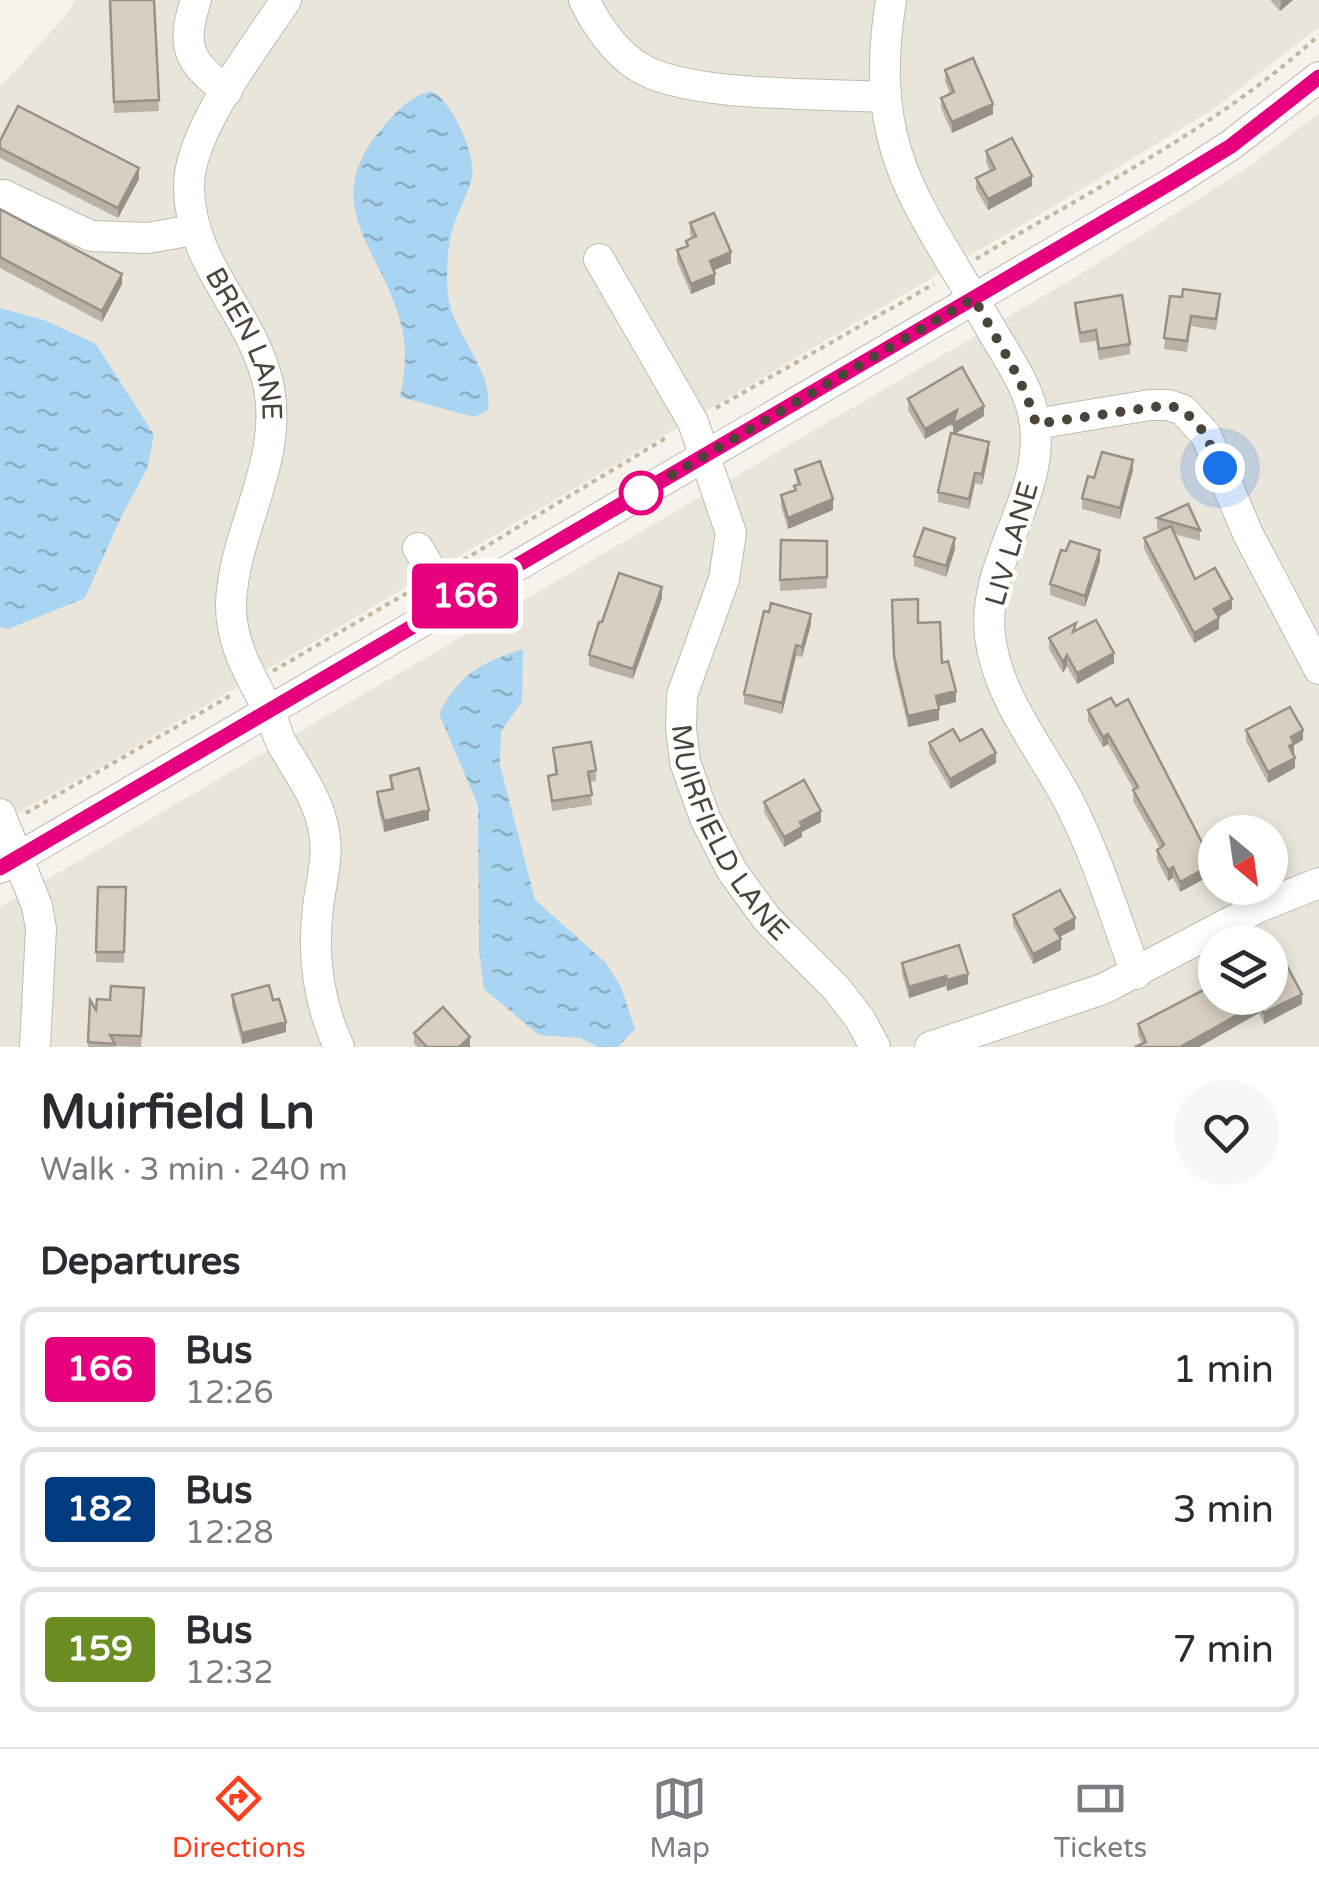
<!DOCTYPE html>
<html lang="en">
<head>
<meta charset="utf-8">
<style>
  body { margin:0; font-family:"Varela Round",sans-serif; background:#f7f7f7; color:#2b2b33; height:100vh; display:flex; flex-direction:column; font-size:38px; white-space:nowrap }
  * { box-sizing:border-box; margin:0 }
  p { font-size:32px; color:#7c7c81 }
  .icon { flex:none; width:55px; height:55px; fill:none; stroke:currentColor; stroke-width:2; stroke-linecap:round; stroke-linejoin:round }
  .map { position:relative; height:1047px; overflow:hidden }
  .details { display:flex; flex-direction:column; background:#fff; flex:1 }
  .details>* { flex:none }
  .badge { padding:0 20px; border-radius:8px; font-size:35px; line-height:65px }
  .needle { width:65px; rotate:151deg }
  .controls { position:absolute; left:1198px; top:815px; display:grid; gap:20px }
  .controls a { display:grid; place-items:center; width:90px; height:90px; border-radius:50%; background:#fff; box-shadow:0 5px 15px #0003; font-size:50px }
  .you { position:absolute; width:50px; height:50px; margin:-25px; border:8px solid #fff; border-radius:50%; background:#1a73e8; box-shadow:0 0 0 15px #1a73e833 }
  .map>.badge { position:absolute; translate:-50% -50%; box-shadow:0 0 0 5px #fff }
  h2 { padding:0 40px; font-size:38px; line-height:90px }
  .round { display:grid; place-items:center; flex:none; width:105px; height:105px; border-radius:52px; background:#f7f7f7 }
  .overview { display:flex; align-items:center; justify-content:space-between; height:170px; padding:0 40px }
  h1 { font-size:48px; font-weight:800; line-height:75px }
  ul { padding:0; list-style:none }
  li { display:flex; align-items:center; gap:30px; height:125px; margin:0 20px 15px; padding:0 20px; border:5px solid #e1e1e2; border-radius:20px }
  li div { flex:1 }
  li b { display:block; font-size:38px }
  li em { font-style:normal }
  li .badge { min-width:110px; font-weight:700; text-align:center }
  .menu { display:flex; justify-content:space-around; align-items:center; height:140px; border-top:2px solid #e1e1e2; background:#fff; font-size:28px; color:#7c7c81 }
  .menu a { display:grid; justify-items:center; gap:5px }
  .menu .current { color:#fc3f1d }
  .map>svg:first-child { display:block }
</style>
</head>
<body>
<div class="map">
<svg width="1319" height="1047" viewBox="0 0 1319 1047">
  <defs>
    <pattern id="water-ripples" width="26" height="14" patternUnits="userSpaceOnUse" patternTransform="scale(2.5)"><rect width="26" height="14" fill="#a9d4f2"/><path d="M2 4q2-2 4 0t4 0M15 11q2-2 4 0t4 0" fill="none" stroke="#8caec5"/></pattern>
  </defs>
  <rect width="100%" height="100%" fill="#f6f3ec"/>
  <path fill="#eae5da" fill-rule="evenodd" d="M 76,0 L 1319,0 L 1319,27 L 1212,110 L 1044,212 L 96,770 L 0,822 L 0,87 L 63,19 Z
    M 1319,113 L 1319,1047 L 0,1047 L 0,907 L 1076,277 L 1250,166 ZM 1215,832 L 1270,832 L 1270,888 L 1215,888 ZM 1215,942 L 1270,942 L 1270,998 L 1215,998 Z"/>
  <path fill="url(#water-ripples)" d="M 431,91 C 452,100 476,155 472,177 C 468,194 458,211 453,228 C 447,245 446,278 448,296 C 454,337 494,370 488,410 L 474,417 L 400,397 C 406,372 407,345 400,320 C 379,246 317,203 383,127 C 398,110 409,97 431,91 Z
    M 0,308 L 44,320 L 96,344 L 154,435 L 147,469 L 122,515 L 85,598 L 8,629 L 0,627 Z
    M 523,649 L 522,702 L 501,731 L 500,765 L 535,900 L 605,962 L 621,987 L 635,1029 L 618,1047 L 598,1047 L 580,1038 L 539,1035 L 484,989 L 479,951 L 478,805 L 439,714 C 460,673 481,663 523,649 Z"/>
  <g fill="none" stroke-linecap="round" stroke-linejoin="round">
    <defs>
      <g id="minor">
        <path d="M 196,0 C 180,48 189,62 227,91"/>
        <path id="s1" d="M 286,0 C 255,48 189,130 189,186 C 189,266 255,315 269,388 C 283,463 234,530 231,603 C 230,643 250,675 268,709 C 274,720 276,733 282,744 C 298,772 319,799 324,832 C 329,857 321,882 318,907 C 312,956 318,1002 339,1047"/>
        <path d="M 584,0 C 597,26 613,50 637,66 C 685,98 823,93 884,97"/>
        <path d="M 891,0 C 867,151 916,199 987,322 C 1002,349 1024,379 1032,409 C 1053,490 981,556 990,636 C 997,696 1039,746 1067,798 C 1096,854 1115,915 1136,974"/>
        <path d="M 4,195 L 91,236 L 148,238 L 193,230"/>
        <path id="s2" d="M 599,259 L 693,422 L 731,533 L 724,579 L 682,695 L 681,728 L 685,762 L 705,818 L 732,871 L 767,919 L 836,988 L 860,1019 L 875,1047"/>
        <path d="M 1035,424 L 1150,405 L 1168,405 L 1183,410 L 1206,435 L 1248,534 L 1319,669"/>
        <path d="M 418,548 L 451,604"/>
        <path d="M 0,814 L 37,906 L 41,929 L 35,1047"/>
        <path d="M 0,868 L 1172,183 L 1231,145 L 1319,77"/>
        <path d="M 930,1047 L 1103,989 L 1259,907 L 1319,883"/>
      </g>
    </defs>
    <use href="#minor" stroke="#c2bbae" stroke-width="32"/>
    <path stroke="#c4b79f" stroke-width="4" stroke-dasharray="5 5" stroke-linecap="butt" d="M 976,259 C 1093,189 1219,127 1319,35
      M 716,408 L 934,284
      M 455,565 L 669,436
      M 273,671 L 412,590
      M 26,813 L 230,696"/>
    <use href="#minor" stroke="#fff" stroke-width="30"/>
  </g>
  <path fill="#bab2a6" d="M 109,0 L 154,0 L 159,111 L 114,113 Z
    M 1270,0 L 1293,0 L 1280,11 Z
    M 945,70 L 993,114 L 952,133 L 941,108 L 941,98 L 950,94 L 945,81 Z
    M 0,141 L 139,179 L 118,218 L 0,158 Z
    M 986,151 L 1032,186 L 988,210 L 976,189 L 976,178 L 990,171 L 986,162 Z
    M 0,209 L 122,284 L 102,322 L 0,268 Z
    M 690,223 L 731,263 L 714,270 L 715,284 L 691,294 L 677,261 L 677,250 L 686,247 L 686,241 L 692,238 L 690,234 Z
    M 1170,296 L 1220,305 L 1216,330 L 1191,326 L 1187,352 L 1164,349 Z
    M 1075,303 L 1130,344 L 1130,354 L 1099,360 L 1096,341 L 1080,343 L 1075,314 Z
    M 908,399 L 984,416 L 955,434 L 989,452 L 982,485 L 975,483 L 969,509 L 938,502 L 938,492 L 953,433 L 954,423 L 925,439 L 908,410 Z
    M 795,470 L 833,510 L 788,529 L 781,506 L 781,495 L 794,490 L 794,486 L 797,485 Z
    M 1133,470 L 1120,519 L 1082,509 L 1082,498 L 1094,478 Z
    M 1157,518 L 1200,530 L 1200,541 L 1174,534 L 1195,579 L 1232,609 L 1219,617 L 1219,629 L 1194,643 L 1144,549 L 1144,538 L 1161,530 L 1157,529 Z
    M 781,540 L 827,541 L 827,588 L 780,591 Z
    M 955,549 L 946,577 L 914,566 L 914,556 Z
    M 1100,561 L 1085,607 L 1050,595 L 1050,584 Z
    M 662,598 L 633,679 L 589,666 L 589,655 L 602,622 Z
    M 892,600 L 918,623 L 942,663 L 956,702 L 938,706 L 939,720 L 908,727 L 894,667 Z
    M 811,624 L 802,657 L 796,656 L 782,714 L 744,704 L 744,694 Z
    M 1076,631 L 1114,663 L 1077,684 L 1067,666 L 1063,673 L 1049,649 L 1049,638 Z
    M 1111,698 L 1213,874 L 1180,892 L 1173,878 L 1168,881 L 1157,860 L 1157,850 L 1160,848 L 1133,801 L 1134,790 L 1108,744 L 1103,747 L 1088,721 L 1088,710 Z
    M 1246,730 L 1303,740 L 1294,745 L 1295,768 L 1268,783 L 1246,741 Z
    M 960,741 L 996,763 L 950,789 L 929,753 L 929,743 Z
    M 553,748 L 596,770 L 596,781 L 590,782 L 592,805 L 552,811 L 548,776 L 555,775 Z
    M 390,776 L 429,820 L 384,832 L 377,803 L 377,792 L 391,789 Z
    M 764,802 L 821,822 L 802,832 L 802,837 L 784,847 L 764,812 Z
    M 98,887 L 126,887 L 124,963 L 96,962 Z
    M 1013,915 L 1075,929 L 1060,937 L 1061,950 L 1033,964 L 1013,925 Z
    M 902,963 L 968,984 L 947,991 L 946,986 L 909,998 L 902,974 Z
    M 1215,984 L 1302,1004 L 1264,1024 L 1259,1013 L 1199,1047 L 1135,1047 L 1142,1044 L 1138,1035 L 1138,1024 Z
    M 144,988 L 141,1047 L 115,1046 L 115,1047 L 88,1047 L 90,1000 L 96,1010 L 110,1000 Z
    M 232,995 L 273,1000 L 286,1032 L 242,1044 L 232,1006 Z
    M 414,1033 L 470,1047 L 418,1047 L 414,1044 Z"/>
  <path fill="#979187" d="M 1281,0 L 1293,0 L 1280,11 Z
    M 993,104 L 993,114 L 952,133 L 952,122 Z
    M 139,168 L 139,179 L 118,218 L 118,208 Z
    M 1032,176 L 1032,186 L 988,210 L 988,199 Z
    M 731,252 L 731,263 L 710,272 L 710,261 Z
    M 122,274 L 122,284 L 102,322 L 102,311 Z
    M 715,274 L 715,284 L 691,294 L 691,284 Z
    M 984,406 L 984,416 L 953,435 L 953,424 Z
    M 957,410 L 957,421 L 925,439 L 925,429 Z
    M 989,442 L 989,452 L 982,485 L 982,474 Z
    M 1133,460 L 1133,470 L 1120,519 L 1120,508 Z
    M 975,473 L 975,483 L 969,509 L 969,499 Z
    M 833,499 L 833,510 L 788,529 L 788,518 Z
    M 955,538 L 955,549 L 946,577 L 946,566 Z
    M 1100,550 L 1100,561 L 1085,607 L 1085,596 Z
    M 662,587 L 662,598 L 633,679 L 633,669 Z
    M 1232,599 L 1232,609 L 1214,620 L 1214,609 Z
    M 811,614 L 811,624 L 802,657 L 802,647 Z
    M 1219,618 L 1219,629 L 1194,643 L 1194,633 Z
    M 796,645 L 796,656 L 782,714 L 782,703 Z
    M 1114,653 L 1114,663 L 1077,684 L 1077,673 Z
    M 1067,655 L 1067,666 L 1063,673 L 1063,662 Z
    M 956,691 L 956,702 L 936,707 L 936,696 Z
    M 939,709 L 939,720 L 908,727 L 908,716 Z
    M 1303,730 L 1303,740 L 1294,745 L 1294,754 L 1289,757 L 1291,737 Z
    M 1108,734 L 1108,744 L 1103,747 L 1103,737 Z
    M 996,753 L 996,763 L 950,789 L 950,779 Z
    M 1295,758 L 1295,768 L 1268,783 L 1268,772 Z
    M 429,810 L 429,820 L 384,832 L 384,821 Z
    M 821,811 L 821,822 L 802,832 L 802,837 L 784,847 L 784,837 L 800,822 Z
    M 1213,864 L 1213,874 L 1180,892 L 1180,882 Z
    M 1173,867 L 1173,878 L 1168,881 L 1168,870 Z
    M 1075,918 L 1075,929 L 1055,939 L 1055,929 Z
    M 1061,939 L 1061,950 L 1033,964 L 1033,954 Z
    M 968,974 L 968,984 L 947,991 L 947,980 Z
    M 946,976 L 946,986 L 909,998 L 909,987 Z
    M 1302,994 L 1302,1004 L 1264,1024 L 1264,1013 Z
    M 1259,1003 L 1259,1013 L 1199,1047 L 1180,1047 Z
    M 286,1022 L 286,1032 L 242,1044 L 242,1033 Z
    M 470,1037 L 470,1047 L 459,1047 Z"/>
  <path fill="#d8cfc1" stroke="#979187" stroke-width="2.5" d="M 110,0 L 154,0 L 159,100 L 114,102 Z
    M 973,58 L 993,104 L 952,122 L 941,98 L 954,92 L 945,70 Z
    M 18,106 L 139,168 L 118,208 L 0,148 L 0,141 Z
    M 1012,138 L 1032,176 L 988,199 L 976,178 L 995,169 L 986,151 Z
    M 0,209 L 122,274 L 102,311 L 0,257 Z
    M 714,213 L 731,252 L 710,261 L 715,274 L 691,284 L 677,250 L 688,246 L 686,241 L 696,236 L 690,223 Z
    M 1183,289 L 1220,294 L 1216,319 L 1191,316 L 1187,341 L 1164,338 L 1170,296 L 1182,297 Z
    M 1122,295 L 1130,344 L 1099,349 L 1096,330 L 1080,333 L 1075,303 Z
    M 962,367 L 984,406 L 953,424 L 957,410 L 925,429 L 908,399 Z
    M 951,433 L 989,442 L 982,474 L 975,473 L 969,499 L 938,492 Z
    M 1102,452 L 1133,460 L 1120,508 L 1082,498 L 1088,476 L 1094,478 Z
    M 820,461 L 833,499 L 788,518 L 781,495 L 796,490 L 794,486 L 800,484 L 795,470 Z
    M 1188,504 L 1200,530 L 1157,518 Z
    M 1171,526 L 1195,579 L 1215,568 L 1232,599 L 1214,609 L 1219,618 L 1194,633 L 1144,538 Z
    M 924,528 L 955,538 L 946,566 L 914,556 Z
    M 781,540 L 827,541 L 827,577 L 780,580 Z
    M 1070,541 L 1100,550 L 1085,596 L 1050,584 L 1061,550 L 1066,551 Z
    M 619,573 L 662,587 L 633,669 L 589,655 L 599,622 L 602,622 Z
    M 918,599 L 918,623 L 940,622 L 942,663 L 948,661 L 956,691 L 936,696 L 939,709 L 908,716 L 894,656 L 892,600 Z
    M 771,603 L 811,614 L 802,647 L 796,645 L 782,703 L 744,694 L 764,611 L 769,612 Z
    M 1096,620 L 1114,653 L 1077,673 L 1067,655 L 1063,662 L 1049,638 L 1076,623 L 1073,632 Z
    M 1111,698 L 1116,706 L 1128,699 L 1213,864 L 1180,882 L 1173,867 L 1168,870 L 1157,850 L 1164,845 L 1133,790 L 1138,787 L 1108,734 L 1103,737 L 1088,710 Z
    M 1290,707 L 1303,730 L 1291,737 L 1294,743 L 1289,746 L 1295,758 L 1268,772 L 1246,730 Z
    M 953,729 L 960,741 L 982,729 L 996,753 L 950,779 L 929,743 Z
    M 591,742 L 596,770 L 588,772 L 592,795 L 552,801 L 548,776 L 557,774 L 553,748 Z
    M 419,768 L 429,810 L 384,821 L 377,792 L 393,789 L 390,776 Z
    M 804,780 L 821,811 L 800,822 L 802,827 L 784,837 L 764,802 Z
    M 98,887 L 126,887 L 124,952 L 96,952 Z
    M 1060,890 L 1075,918 L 1055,929 L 1061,939 L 1033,954 L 1013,915 Z
    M 959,945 L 968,974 L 947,980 L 946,976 L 909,987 L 902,963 Z
    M 1282,957 L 1302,994 L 1264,1013 L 1259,1003 L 1180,1047 L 1135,1047 L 1146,1042 L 1138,1024 L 1215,984 L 1215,998 L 1270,998 L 1270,963 Z
    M 269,985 L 273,1000 L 279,999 L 286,1022 L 242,1033 L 232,995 Z
    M 111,986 L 144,988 L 141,1036 L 110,1035 L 115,1044 L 88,1042 L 90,1000 L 96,1010 L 97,999 L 110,1000 Z
    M 443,1007 L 470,1037 L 459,1047 L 427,1047 L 414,1033 Z"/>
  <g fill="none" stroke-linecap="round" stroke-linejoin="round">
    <defs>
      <path id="line" d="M 0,868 L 1172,182 L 1231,146 L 1319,77"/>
    </defs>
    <use href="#line" stroke="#fff" stroke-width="22"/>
    <use href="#line" stroke="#e6007e" stroke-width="15"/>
    <path stroke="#4b4439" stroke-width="10" stroke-dasharray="0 18" d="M 641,493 L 974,298 C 996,340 1024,379 1036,424 L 1168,405 C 1199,414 1208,439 1220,468"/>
  </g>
  <circle fill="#fff" stroke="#e6007e" stroke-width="5" cx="641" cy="493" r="20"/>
  <g text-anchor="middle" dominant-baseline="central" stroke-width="9" stroke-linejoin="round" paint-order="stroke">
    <g font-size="28" fill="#4b4439" stroke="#fff">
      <text stroke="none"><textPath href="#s1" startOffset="382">BREN LANE</textPath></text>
      <text transform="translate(1012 544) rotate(-74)">LIV LANE</text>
      <text stroke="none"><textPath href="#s2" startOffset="625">MUIRFIELD LANE</textPath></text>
    </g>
  </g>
</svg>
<div class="controls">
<a><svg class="needle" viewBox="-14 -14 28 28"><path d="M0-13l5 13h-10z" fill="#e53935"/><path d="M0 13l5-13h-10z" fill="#7c7c81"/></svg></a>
<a><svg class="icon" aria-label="layers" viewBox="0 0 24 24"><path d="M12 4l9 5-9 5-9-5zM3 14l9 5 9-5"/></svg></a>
</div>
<div class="you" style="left:1220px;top:468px"></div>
<b class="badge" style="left:465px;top:596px;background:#e6007e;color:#fff">166</b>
</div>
<section class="details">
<div class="overview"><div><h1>Muirfield Ln</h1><p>Walk · 3 min · 240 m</p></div><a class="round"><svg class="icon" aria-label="heart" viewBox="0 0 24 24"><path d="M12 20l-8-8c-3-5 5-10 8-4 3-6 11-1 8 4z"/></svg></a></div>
<h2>Departures</h2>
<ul>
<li><span class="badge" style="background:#e6007e;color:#fff">166</span><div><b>Bus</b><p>12:26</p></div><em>1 min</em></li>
<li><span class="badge" style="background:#003b80;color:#fff">182</span><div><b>Bus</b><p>12:28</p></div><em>3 min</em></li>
<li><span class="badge" style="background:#6b8e23;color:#fff">159</span><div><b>Bus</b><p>12:32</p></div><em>7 min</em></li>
</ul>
</section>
<nav class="menu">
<a class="current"><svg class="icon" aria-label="directions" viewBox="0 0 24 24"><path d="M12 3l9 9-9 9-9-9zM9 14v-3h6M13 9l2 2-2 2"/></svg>Directions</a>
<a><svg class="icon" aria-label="map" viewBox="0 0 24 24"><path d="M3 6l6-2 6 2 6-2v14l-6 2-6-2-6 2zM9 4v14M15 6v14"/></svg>Map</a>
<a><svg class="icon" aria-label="tickets" viewBox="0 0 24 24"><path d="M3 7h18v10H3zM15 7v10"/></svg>Tickets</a>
</nav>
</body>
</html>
